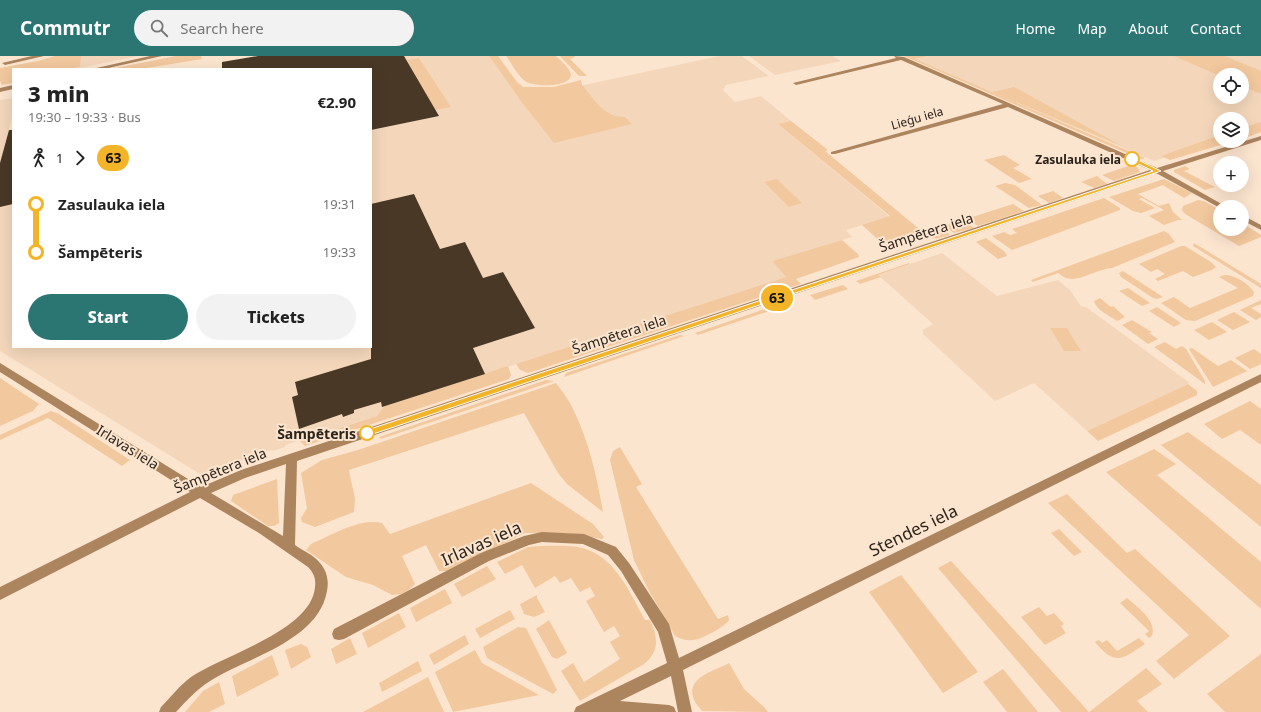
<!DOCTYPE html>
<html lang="en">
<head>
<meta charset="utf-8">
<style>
  body { margin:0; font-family:"Noto Sans",sans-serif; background:#f2f2f2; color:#222; height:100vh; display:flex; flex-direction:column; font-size:15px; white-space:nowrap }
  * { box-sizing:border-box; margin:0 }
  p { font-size:13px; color:#767676 }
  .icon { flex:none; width:22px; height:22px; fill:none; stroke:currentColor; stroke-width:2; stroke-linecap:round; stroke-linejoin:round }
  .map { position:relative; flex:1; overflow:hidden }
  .drawer { position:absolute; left:12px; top:12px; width:360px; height:280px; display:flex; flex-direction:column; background:#fff; border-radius:0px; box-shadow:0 4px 16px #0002 }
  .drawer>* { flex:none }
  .badge { padding:0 8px; border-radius:13px; font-size:14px; line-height:26px }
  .buttons { position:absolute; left:1213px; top:12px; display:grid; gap:8px }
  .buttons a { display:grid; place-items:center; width:36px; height:36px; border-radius:50%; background:#fff; box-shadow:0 4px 16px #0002; font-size:20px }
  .map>.badge { position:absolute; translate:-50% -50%; box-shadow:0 0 0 2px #fff }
  .legs { display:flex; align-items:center; gap:6px; height:44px; padding:0 16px; font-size:13px }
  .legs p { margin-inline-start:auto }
  .headline { display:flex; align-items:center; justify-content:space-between; height:68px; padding:0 16px }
  h1 { font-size:22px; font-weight:800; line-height:30px }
  .cta { display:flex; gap:8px; margin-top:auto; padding:8px 16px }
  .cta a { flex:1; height:46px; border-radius:24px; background:#2b7573; color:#fff; font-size:16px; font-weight:800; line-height:46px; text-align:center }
  .cta a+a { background:#f2f2f2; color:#222 }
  ul { padding:0 16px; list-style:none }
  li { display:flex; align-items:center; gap:14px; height:48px; font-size:15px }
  li i { display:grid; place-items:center; width:6px; height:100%; margin:0 5px; background:currentColor }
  li i::after { content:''; width:10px; height:10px; margin:-5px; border:3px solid; border-radius:50%; background:#fff }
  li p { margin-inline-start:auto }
  li:first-child i { background:linear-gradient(#0000 50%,currentColor 0) }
  li:last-child i { background:linear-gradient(currentColor 50%,#0000 0) }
  header { display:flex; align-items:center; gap:24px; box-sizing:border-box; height:56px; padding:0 20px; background:#2b7573; color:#fff }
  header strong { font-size:19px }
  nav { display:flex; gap:22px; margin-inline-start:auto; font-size:14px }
  .search { width:280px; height:36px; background:#f2f2f2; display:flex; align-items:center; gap:10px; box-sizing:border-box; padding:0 14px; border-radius:22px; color:#767676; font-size:15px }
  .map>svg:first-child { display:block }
</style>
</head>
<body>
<header>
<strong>Commutr</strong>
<div class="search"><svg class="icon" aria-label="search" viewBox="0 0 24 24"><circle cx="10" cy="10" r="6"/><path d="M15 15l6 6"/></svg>Search here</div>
<nav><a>Home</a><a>Map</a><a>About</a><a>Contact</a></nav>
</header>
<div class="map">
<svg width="1261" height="656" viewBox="0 0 1261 656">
  <rect width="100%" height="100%" fill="#fce5cf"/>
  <path fill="#f4d7bb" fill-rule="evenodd" d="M 80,0 L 139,0 L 79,12 Z
    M 404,0 L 489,0 L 519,43 L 719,0 L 742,0 L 769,20 L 726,29 L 723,34 L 735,46 L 761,40 L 791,65 L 778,68 L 890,161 L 846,174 L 852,181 L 772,205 L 786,221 L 386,350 L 377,360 L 285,389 L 285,391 L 273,395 L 272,394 L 267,395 L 200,418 L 0,295 L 0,151 L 13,148 L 13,291 L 371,291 L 371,74 L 438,60 Z
    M 749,0 L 833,0 L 841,5 L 775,19 Z
    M 929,0 L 1261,0 L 1261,71 L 1242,77 L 1242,63 L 1220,63 L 1220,84 L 1154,105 L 914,3 ZM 1220,19 L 1242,19 L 1242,41 L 1220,41 Z
    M 13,42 L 13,58 L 0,107 L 0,44 Z
    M 942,197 L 997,240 L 1058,224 L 1070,234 L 1081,250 L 1086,251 L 1190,327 L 1087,375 L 1034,327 L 995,345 L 923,278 L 923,274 L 933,268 L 878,219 Z"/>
  <path fill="#f2c89e" d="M 55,0 L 81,0 L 80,11 L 71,13 L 13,13 L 13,27 L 2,29 L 0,25 L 0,12 L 38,5 Z
    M 176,0 L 201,0 L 202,3 L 141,13 L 110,13 Z
    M 489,0 L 498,0 L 517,26 L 523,31 L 554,31 L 581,24 L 582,29 C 594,43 605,62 625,61 L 632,68 L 554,87 L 520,44 Z
    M 506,0 L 556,0 C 560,4 571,13 571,19 C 570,32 533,31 525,25 C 517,19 512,8 506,0 Z
    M 560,0 L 574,0 L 575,1 L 570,3 L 587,20 L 579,20 Z
    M 904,0 L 928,0 L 915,3 L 1145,102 L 1142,103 L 1131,99 Z
    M 1174,0 L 1225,0 L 1261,15 L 1261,38 L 1242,30 L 1242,19 L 1220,20 Z
    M 419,2 L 451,51 L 435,54 L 407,4 Z
    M 1014,31 L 1122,90 L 992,36 Z
    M 791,65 L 828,94 L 825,95 L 924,177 L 941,171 L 950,179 L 936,183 L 924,177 L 888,188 L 883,188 L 862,169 L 890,160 L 778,68 Z
    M 1261,66 L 1261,76 L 1242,83 L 1242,72 Z
    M 1220,79 L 1220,85 L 1234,85 L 1170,104 L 1161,100 Z
    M 1104,96 L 1137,111 L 1140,116 L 1114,125 L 1102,119 L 1131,109 Z
    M 1004,99 L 1020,109 L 1013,112 L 1032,123 L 1019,127 L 984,104 Z
    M 1185,110 L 1190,113 L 1184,115 L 1215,131 L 1205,134 L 1174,116 L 1174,114 Z
    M 1097,120 L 1107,128 L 1094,132 L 1081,126 Z
    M 777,123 L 802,147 L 789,151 L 764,126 Z
    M 1164,123 L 1192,137 L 1184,142 L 1163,129 L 1138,138 L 1159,150 L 1169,147 L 1173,156 L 1182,164 L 1178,164 L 1164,169 L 1149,160 L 1164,154 L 1142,142 L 1139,143 L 1155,152 L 1141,157 L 1133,155 L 1109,141 Z
    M 1005,127 L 1015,129 L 1042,149 L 1029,152 L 995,130 Z
    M 1053,135 L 1063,142 L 1049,147 L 1038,140 Z
    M 1104,142 L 1120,152 L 1120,154 L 1012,194 L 992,180 L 1004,176 L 1010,179 L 1017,177 L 1012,173 Z
    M 1198,144 L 1204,145 L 1220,154 L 1220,173 L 1242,173 L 1242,167 L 1261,179 L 1261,181 L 1239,190 L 1185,158 L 1182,154 L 1183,150 Z
    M 1013,148 L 1024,155 L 978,170 L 966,163 Z
    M 963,164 L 974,172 L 954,177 L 944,170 Z
    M 1164,175 L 1169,178 L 1175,186 L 1112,212 C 1098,213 1083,223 1072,223 C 1067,223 1062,220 1058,217 L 1033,226 L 1031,224 Z
    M 986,182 L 1005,196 L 1007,200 L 998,203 L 976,186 Z
    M 842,184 L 858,198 L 859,201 L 796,223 L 801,228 L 528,317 L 520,314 L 516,308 L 786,221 L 772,205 Z
    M 1194,187 L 1261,228 L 1261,232 L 1193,190 Z
    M 1181,190 L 1185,190 L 1211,206 L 1216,211 L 1212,214 L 1193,221 L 1183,215 L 1158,225 L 1155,223 L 1165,218 L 1157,213 L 1151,216 L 1139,208 Z
    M 909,207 L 910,208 L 878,219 L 881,221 L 860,228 L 856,225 Z
    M 1123,215 L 1163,241 L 1157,243 L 1153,242 L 1121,221 L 1119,217 Z
    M 1225,219 C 1235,219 1248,227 1254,236 L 1253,240 L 1195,265 L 1186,264 L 1161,247 L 1174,241 L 1190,252 L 1238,232 L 1219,221 Z
    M 843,229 L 848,233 L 815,244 L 810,239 Z
    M 1128,232 L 1150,247 L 1142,250 L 1119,235 Z
    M 1100,242 L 1111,251 L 1113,250 L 1125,261 L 1117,265 C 1110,260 1096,254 1094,245 Z
    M 1261,244 L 1261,248 L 1251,252 L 1261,258 L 1261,261 L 1256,264 L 1240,254 Z
    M 788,245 L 789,246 L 787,249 L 698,279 L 695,277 Z
    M 1157,251 L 1181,267 L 1174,271 L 1149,255 Z
    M 1234,256 L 1250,266 L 1233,274 L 1217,264 Z
    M 1132,264 L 1152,276 L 1149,277 L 1158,283 L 1148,288 L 1122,269 Z
    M 1212,266 L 1227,276 L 1209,284 L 1194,274 Z
    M 1050,272 L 1067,272 L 1081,295 L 1064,295 Z
    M 680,279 L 684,280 L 564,321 L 566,317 Z
    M 1165,286 L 1176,293 L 1182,290 L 1186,293 L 1205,325 L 1205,328 L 1154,291 Z
    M 1192,292 L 1218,310 L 1231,304 L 1247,315 L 1213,331 L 1189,293 Z
    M 1254,293 L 1261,298 L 1261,308 L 1250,313 L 1235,302 Z
    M 508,310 L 511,319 L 509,323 L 305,390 L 300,385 L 377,360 L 385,350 Z
    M 0,322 L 39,348 L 33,355 L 0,370 Z
    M 546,324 L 554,325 L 381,383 L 379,381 Z
    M 556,327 C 562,335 569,344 573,353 C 589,385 597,421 603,456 L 567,428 L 558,417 L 524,357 L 349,414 L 355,443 L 354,456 L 315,471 L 302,466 L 301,462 L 307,452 L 301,417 L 322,404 L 358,394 Z
    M 1188,328 L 1197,335 L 1197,339 L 1098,385 L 1087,375 Z
    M 1250,345 L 1261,353 L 1261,389 L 1240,374 L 1222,383 L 1204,368 Z
    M 51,355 L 59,358 L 130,404 L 122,410 L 48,362 L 0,384 L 0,379 Z
    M 1188,376 L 1261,429 L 1261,471 L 1161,389 Z
    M 620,391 L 642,428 L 636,431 L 718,563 L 728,559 L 729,564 C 726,570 701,584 693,584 C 686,585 681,583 675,580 L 648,533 L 634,504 L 610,404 L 613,395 Z
    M 1154,393 L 1176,408 L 1157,419 L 1261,506 L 1261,553 L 1106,416 Z
    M 277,423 L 279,467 L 274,470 L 268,470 L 231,445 L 233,439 Z
    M 531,427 L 593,468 L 604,481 L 602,483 L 567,477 L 525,477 L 449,515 L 439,515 L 426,489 L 402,500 L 415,528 L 409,534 L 401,538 L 392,539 L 373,529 L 346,521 L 306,494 L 311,488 C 332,479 360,462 382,467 L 390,478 Z
    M 1067,438 L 1127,497 L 1135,493 L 1230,580 L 1174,623 L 1156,605 L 1189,579 L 1048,447 Z
    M 1059,473 L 1082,496 L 1074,500 L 1051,477 Z
    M 542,490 C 555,490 569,489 582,492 C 615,500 630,537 645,564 L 650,564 C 658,582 660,595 644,608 L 580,645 L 561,615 L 573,607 L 584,626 L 620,603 L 610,586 L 620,580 L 614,570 L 604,576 L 586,545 L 595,540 L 590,531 L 580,536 L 571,522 L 560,527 L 555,520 L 535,532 L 522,509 L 505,518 L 497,506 L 528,491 Z
    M 951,505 L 1089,656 L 1146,612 L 1162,628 L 1137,645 L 1148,656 L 1061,656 L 938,512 Z
    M 487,510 L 496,523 L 462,541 L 454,528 Z
    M 901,519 L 978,616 L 943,637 L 869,536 Z
    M 445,533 L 452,547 L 416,566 L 410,552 Z
    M 537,539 L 537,542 L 545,556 L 534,561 L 524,558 L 520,548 Z
    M 1127,542 C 1137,551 1157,564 1152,580 L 1149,582 L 1145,578 L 1149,575 L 1120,547 Z
    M 1039,551 L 1047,560 L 1054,557 L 1064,568 L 1061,570 L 1066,577 L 1045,589 L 1021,561 Z
    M 510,554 L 515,563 L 480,582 L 475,573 Z
    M 399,557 L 406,571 L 368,592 L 362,577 Z
    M 549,564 L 567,597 L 557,603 L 552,601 L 536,573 Z
    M 518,571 L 526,572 L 557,634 L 553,638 L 487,602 L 483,591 Z
    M 465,579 L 469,588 L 434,609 L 429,599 Z
    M 350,582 L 357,598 L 336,608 L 331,593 Z
    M 1139,582 L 1145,588 C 1122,603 1116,611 1095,586 L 1099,584 L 1102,587 L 1107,584 L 1117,595 Z
    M 301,588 L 307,591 L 311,601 L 291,613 L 285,594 Z
    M 475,594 L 482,607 L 539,639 L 453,656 L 435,616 Z
    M 1261,598 L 1261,656 L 1225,656 L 1207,638 Z
    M 272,599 L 279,619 L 237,641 L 232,620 Z
    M 418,605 L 422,615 L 382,636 L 379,627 Z
    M 729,607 L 744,633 L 764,651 L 768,656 L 702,655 C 699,651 694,646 693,641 C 687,621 716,614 729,607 Z
    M 1003,613 L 1038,656 L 1007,656 L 983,626 Z
    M 428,621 L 444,656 L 363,656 Z
    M 219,626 L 225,648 L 209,656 L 185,656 L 203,635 Z"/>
  <path fill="#4a3826" d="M 258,0 L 404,0 L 439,60 L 371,74 L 371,13 L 222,13 L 222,6 Z
    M 9,74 L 13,74 L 13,148 L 0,151 L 0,107 Z
    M 414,138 L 440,193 L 465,186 L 483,222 L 503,216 L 535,272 L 473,292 L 485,318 L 382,351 L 381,346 L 354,354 L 354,357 L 343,361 L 342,358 L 299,373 L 292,341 L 298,339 L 295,326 L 371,303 L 371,148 Z"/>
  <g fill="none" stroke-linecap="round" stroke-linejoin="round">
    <path fill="#ac845e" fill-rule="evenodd" d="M 32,0 L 44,0 L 5,9 L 2,7 Z
      M 150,0 L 162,0 L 104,13 L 92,13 Z
      M 894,0 L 904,1 L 1157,112 L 1261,80 L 1261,84 L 1163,115 L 1227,151 L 1220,151 L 1220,152 L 1156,117 L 297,405 L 295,489 C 303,495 314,499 320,507 C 327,515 329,525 327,535 C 319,583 251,601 215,622 C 199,631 188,643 176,656 L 159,656 L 161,651 C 171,641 180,629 191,621 C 224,599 312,574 315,531 C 316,523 314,517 308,511 L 259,477 L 200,442 L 0,544 L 0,531 L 190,436 L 0,316 L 0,307 L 201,431 L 241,414 L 1150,114 L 1008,51 L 835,98 L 831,98 L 831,96 L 1003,48 L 901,4 L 796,29 L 793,27 L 896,2 ZM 286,408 L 283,480 L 211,437 L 245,422 Z
      M 13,29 L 13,33 L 0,36 L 0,32 Z
      M 1242,159 L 1261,169 L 1261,174 L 1242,164 Z
      M 1261,318 L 1261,326 L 683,614 L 692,656 L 678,656 L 671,620 L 620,645 L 669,649 L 674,651 L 676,656 L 574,656 L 576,651 L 667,607 L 658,576 L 621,515 L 608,499 L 583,488 L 542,486 L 529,489 L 489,505 L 344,583 L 339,584 L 334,583 L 332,578 L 334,573 L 481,497 L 524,480 L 542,476 L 584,478 L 616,491 L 629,507 L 669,568 L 679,602 Z"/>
  </g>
  <path fill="#f4b427" stroke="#fff" d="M 1130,102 L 1134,102 L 1161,115 L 370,379 L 367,380 L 363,377 L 364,375 L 1153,115 L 1130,104 Z"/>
  <g fill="#fff" stroke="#f4b427" stroke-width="2">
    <circle cx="1132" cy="103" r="7"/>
    <circle cx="367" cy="377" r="7"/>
  </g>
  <g text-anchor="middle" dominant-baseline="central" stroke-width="4" stroke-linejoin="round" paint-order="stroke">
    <g font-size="12" fill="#2c231b" stroke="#fce5cf">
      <text transform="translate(917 62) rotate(-16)">Lieģu iela</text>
    </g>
    <g font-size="12" font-weight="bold" fill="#2c231b" stroke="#fce5cf" text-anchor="end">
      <text x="1121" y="103">Zasulauka iela</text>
    </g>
    <g font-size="14" fill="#2c231b" stroke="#fce5cf">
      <text transform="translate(926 176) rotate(-18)">Šampētera iela</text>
      <text transform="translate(619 278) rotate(-18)">Šampētera iela</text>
      <text transform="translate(128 391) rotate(32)">Irlavas iela</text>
      <text transform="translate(220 414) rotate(-22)">Šampētera iela</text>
    </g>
    <g font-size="14" font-weight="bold" fill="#2c231b" stroke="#fce5cf" text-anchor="end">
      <text x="356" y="377">Šampēteris</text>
    </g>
    <g font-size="17" fill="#2c231b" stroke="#fce5cf">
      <text transform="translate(913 474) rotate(-26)">Stendes iela</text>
      <text transform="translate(481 487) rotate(-24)">Irlavas iela</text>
    </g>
  </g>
</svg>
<div class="buttons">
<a><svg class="icon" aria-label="locate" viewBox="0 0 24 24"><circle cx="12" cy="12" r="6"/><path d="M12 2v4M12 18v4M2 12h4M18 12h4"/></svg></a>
<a><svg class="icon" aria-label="layers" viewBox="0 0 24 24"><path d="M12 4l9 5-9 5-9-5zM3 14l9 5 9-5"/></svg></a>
<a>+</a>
<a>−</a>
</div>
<b class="badge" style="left:777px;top:242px;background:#f4b427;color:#111">63</b>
<section class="drawer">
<div class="headline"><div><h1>3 min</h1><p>19:30 – 19:33 · Bus</p></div><b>€2.90</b></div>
<div class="legs"><svg class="icon" aria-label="walk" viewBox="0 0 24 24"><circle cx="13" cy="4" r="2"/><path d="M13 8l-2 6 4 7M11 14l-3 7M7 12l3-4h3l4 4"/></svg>1<svg class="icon" aria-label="forward" viewBox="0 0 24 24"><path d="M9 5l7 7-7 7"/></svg><b class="badge" style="background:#f4b427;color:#111">63</b></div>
<ul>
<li><i style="color:#f4b427"></i><b>Zasulauka iela</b><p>19:31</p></li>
<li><i style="color:#f4b427"></i><b>Šampēteris</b><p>19:33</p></li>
</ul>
<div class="cta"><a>Start</a><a>Tickets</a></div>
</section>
</div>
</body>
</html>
